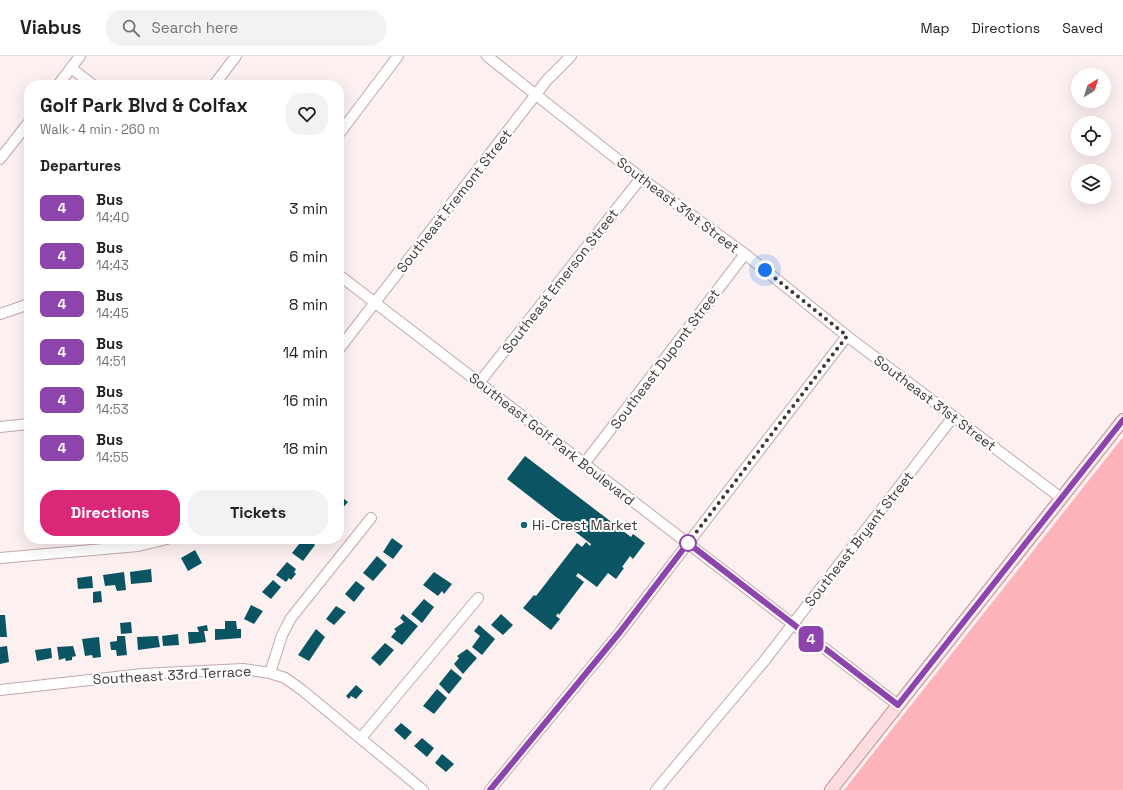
<!DOCTYPE html>
<html lang="en">
<head>
<meta charset="utf-8">
<style>
  body { margin:0; font-family:"Space Grotesk",sans-serif; background:#f2f2f2; color:#202124; height:100vh; display:flex; flex-direction:column; font-size:15px; white-space:nowrap }
  * { box-sizing:border-box; margin:0 }
  p { font-size:13px; color:#757577 }
  .icon { flex:none; width:22px; height:22px; fill:none; stroke:currentColor; stroke-width:2; stroke-linecap:round; stroke-linejoin:round }
  .map { position:relative; flex:1; overflow:hidden }
  .side { position:absolute; left:24px; top:24px; width:320px; height:464px; display:flex; flex-direction:column; background:#fff; border-radius:16px; box-shadow:0 4px 16px #0002 }
  .side>* { flex:none }
  .badge { padding:0 8px; border-radius:6px; font-size:14px; line-height:26px }
  .needle { width:26px; rotate:38deg }
  .buttons { position:absolute; left:1071px; top:12px; display:grid; gap:8px }
  .buttons a { display:grid; place-items:center; width:40px; height:40px; border-radius:50%; background:#fff; box-shadow:0 4px 16px #0002; font-size:20px }
  .you { position:absolute; width:20px; height:20px; margin:-10px; border:3px solid #fff; border-radius:50%; background:#1a73e8; box-shadow:0 0 0 6px #1a73e833 }
  .map>.badge { position:absolute; translate:-50% -50%; box-shadow:0 0 0 2px #fff }
  h2 { padding:0 16px; font-size:15px; line-height:36px }
  .round { display:grid; place-items:center; flex:none; width:42px; height:42px; border-radius:16px; background:#f2f2f2 }
  .headline { display:flex; align-items:center; justify-content:space-between; height:68px; padding:0 16px }
  h1 { font-size:19px; font-weight:700; line-height:30px }
  .button { display:flex; gap:8px; margin-top:auto; padding:8px 16px }
  .button a { flex:1; height:46px; border-radius:16px; background:#db2777; color:#fff; font-size:16px; font-weight:700; line-height:46px; text-align:center }
  .button a+a { background:#f2f2f2; color:#202124 }
  ul { padding:0; list-style:none }
  li { display:flex; align-items:center; gap:12px; height:48px; padding:0 16px }
  li div { flex:1 }
  li b { display:block; font-size:15px }
  li em { font-style:normal }
  li .badge { min-width:44px; font-weight:700; text-align:center }
  header { display:flex; align-items:center; gap:24px; box-sizing:border-box; height:56px; padding:0 20px; background:#fff; border-bottom:1px solid #e0e0e0 }
  header strong { font-size:19px }
  nav { display:flex; gap:22px; margin-inline-start:auto; font-size:14px }
  .search { width:280px; height:36px; background:#f2f2f2; display:flex; align-items:center; gap:10px; box-sizing:border-box; padding:0 14px; border-radius:16px; color:#757577; font-size:15px }
  .map>svg:first-child { display:block }
</style>
</head>
<body>
<header>
<strong>Viabus</strong>
<div class="search"><svg class="icon" aria-label="search" viewBox="0 0 24 24"><circle cx="10" cy="10" r="6"/><path d="M15 15l6 6"/></svg>Search here</div>
<nav><a>Map</a><a>Directions</a><a>Saved</a></nav>
</header>
<div class="map">
<svg width="1123" height="734" viewBox="0 0 1123 734">
  <rect width="100%" height="100%" fill="#fcf0f1"/>
  <path fill="#fdb3b9" d="M 1123,381 L 1123,734 L 844,734 Z"/>
  <path fill="#0a5463" d="M 525,400 L 631,481 L 633,478 L 645,487 L 633,503 L 630,500 L 622,511 L 624,512 L 616,523 L 608,517 L 597,531 L 578,517 L 576,520 L 584,526 L 559,559 L 558,557 L 556,560 L 560,563 L 551,574 L 523,552 L 534,539 L 536,540 L 577,487 L 582,491 L 586,486 L 590,490 L 591,488 L 507,423 Z
    M 339,439 L 348,446 L 339,456 Z
    M 392,482 L 403,490 L 393,503 L 383,496 Z
    M 303,483 L 308,483 L 315,489 L 303,505 L 292,497 Z
    M 195,494 L 202,507 L 188,515 L 181,502 Z
    M 377,500 L 387,509 L 373,525 L 363,517 Z
    M 287,506 L 296,513 L 294,516 L 296,518 L 291,524 L 289,522 L 286,526 L 276,519 Z
    M 151,513 L 152,526 L 131,528 L 130,516 Z
    M 124,516 L 126,534 L 117,535 L 115,529 L 105,530 L 103,519 Z
    M 434,516 L 452,528 L 444,538 L 442,535 L 438,540 L 423,529 Z
    M 92,520 L 93,532 L 78,533 L 77,522 Z
    M 273,524 L 281,531 L 271,543 L 262,536 Z
    M 356,525 L 365,532 L 354,546 L 345,538 Z
    M 101,535 L 102,546 L 93,547 L 93,536 Z
    M 424,543 L 434,551 L 422,567 L 411,558 Z
    M 251,549 L 263,555 L 254,568 L 244,563 Z
    M 336,550 L 346,556 L 334,569 L 326,563 Z
    M 403,558 L 418,570 L 402,589 L 391,581 L 396,575 L 394,573 L 404,566 L 400,562 Z
    M 501,558 L 513,569 L 503,579 L 491,569 Z
    M 0,559 L 5,559 L 7,581 L 0,581 Z
    M 225,565 L 236,565 L 237,573 L 241,573 L 241,582 L 215,584 L 215,573 L 225,573 Z
    M 131,566 L 132,577 L 121,578 L 120,567 Z
    M 207,569 L 208,575 L 204,575 L 206,586 L 189,588 L 188,576 L 199,576 L 197,571 Z
    M 479,569 L 495,583 L 482,599 L 472,591 L 480,580 L 474,575 Z
    M 316,573 L 325,581 L 309,605 L 298,599 Z
    M 178,578 L 179,589 L 163,590 L 162,580 Z
    M 117,580 L 125,580 L 127,599 L 117,600 L 116,594 L 111,594 L 110,586 L 117,585 Z
    M 158,580 L 160,591 L 138,594 L 137,581 Z
    M 99,581 L 101,601 L 93,602 L 92,599 L 85,600 L 82,583 Z
    M 385,587 L 394,594 L 380,610 L 371,602 Z
    M 7,590 L 9,606 L 0,608 L 0,591 Z
    M 73,590 L 76,600 L 72,601 L 72,604 L 66,605 L 65,602 L 59,604 L 57,591 Z
    M 51,592 L 52,602 L 37,605 L 35,594 Z
    M 467,593 L 477,602 L 463,618 L 454,608 L 459,602 L 457,600 Z
    M 451,613 L 462,622 L 449,638 L 439,628 Z
    M 356,629 L 363,635 L 356,643 L 351,640 L 349,643 L 346,640 Z
    M 437,633 L 447,642 L 434,658 L 423,650 Z
    M 401,667 L 412,676 L 405,684 L 394,674 Z
    M 422,682 L 434,692 L 427,701 L 414,690 Z
    M 442,698 L 454,708 L 446,716 L 435,707 Z"/>
  <g fill="none" stroke-linecap="round" stroke-linejoin="round">
    <defs>
      <path id="minor" d="M 487,0 L 641,122 L 745,198 L 847,280 L 1061,442
        M 71,12 L 93,29
        M 58,29 L 80,0
        M 214,29 L 236,0
        M 339,78 L 398,0
        M 0,103 L 29,66
        M 339,219 L 898,649
        M 0,258 L 29,248
        M 339,293 L 547,24 L 571,0
        M 479,327 L 641,122
        M 0,371 L 29,368
        M 584,408 L 745,198
        M 0,502 L 138,490 L 167,483
        M 270,617 L 282,579 L 291,562 L 371,462
        M 0,634 L 143,618 L 243,613 L 270,617 L 285,622 L 302,634 L 423,734
        M 361,682 L 478,542
        M 490,734 L 620,576 L 847,280
        M 656,734 L 765,604 L 953,361"/>
      <path id="major" d="M 831,734 L 1123,364"/>
    </defs>
    <use href="#minor" stroke="#c4a8aa" stroke-width="12"/>
    <use href="#major" stroke="#ba9396" stroke-width="14"/>
    <use href="#minor" stroke="#fff" stroke-width="10"/>
    <use href="#major" stroke="#fddcde" stroke-width="12"/>
  </g>
  <g fill="none" stroke-linecap="round" stroke-linejoin="round">
    <defs>
      <path id="line" d="M 490,734 L 620,576 L 688,487 L 898,649 L 1123,364"/>
    </defs>
    <use href="#line" stroke="#fff" stroke-width="9"/>
    <use href="#line" stroke="#8e44ad" stroke-width="6"/>
    <path stroke="#423738" stroke-width="4" stroke-dasharray="0 7.2" d="M 688,487 L 847,280 L 765,214"/>
  </g>
  <circle fill="#1a6271" stroke="#fff" stroke-width="1.5" cx="524" cy="469" r="4"/>
  <circle fill="#fff" stroke="#8e44ad" stroke-width="2" cx="688" cy="487" r="8"/>
  <g text-anchor="middle" dominant-baseline="central" stroke-width="4" stroke-linejoin="round" paint-order="stroke">
    <g font-size="14" fill="#423738" stroke="#fff">
      <text transform="translate(454 145) rotate(-52)">Southeast Fremont Street</text>
      <text transform="translate(678 149) rotate(37)">Southeast 31st Street</text>
      <text transform="translate(560 225) rotate(-52)">Southeast Emerson Street</text>
      <text transform="translate(665 303) rotate(-53)">Southeast Dupont Street</text>
      <text transform="translate(935 347) rotate(37)">Southeast 31st Street</text>
      <text transform="translate(552 383) rotate(38)">Southeast Golf Park Boulevard</text>
      <text transform="translate(859 483) rotate(-52)">Southeast Bryant Street</text>
      <text transform="translate(172 619) rotate(-3)">Southeast 33rd Terrace</text>
    </g>
    <g font-size="14" fill="#423738" stroke="#fff" text-anchor="start">
      <text x="532" y="469">Hi-Crest Market</text>
    </g>
  </g>
</svg>
<div class="buttons">
<a><svg class="needle" viewBox="-14 -14 28 28"><path d="M0-13l5 13h-10z" fill="#e53935"/><path d="M0 13l5-13h-10z" fill="#757577"/></svg></a>
<a><svg class="icon" aria-label="locate" viewBox="0 0 24 24"><circle cx="12" cy="12" r="6"/><path d="M12 2v4M12 18v4M2 12h4M18 12h4"/></svg></a>
<a><svg class="icon" aria-label="layers" viewBox="0 0 24 24"><path d="M12 4l9 5-9 5-9-5zM3 14l9 5 9-5"/></svg></a>
</div>
<div class="you" style="left:765px;top:214px"></div>
<b class="badge" style="left:811px;top:583px;background:#8e44ad;color:#fff">4</b>
<section class="side">
<div class="headline"><div><h1>Golf Park Blvd &amp; Colfax</h1><p>Walk · 4 min · 260 m</p></div><a class="round"><svg class="icon" aria-label="heart" viewBox="0 0 24 24"><path d="M12 20l-8-8c-3-5 5-10 8-4 3-6 11-1 8 4z"/></svg></a></div>
<h2>Departures</h2>
<ul>
<li><span class="badge" style="background:#8e44ad;color:#fff">4</span><div><b>Bus</b><p>14:40</p></div><em>3 min</em></li>
<li><span class="badge" style="background:#8e44ad;color:#fff">4</span><div><b>Bus</b><p>14:43</p></div><em>6 min</em></li>
<li><span class="badge" style="background:#8e44ad;color:#fff">4</span><div><b>Bus</b><p>14:45</p></div><em>8 min</em></li>
<li><span class="badge" style="background:#8e44ad;color:#fff">4</span><div><b>Bus</b><p>14:51</p></div><em>14 min</em></li>
<li><span class="badge" style="background:#8e44ad;color:#fff">4</span><div><b>Bus</b><p>14:53</p></div><em>16 min</em></li>
<li><span class="badge" style="background:#8e44ad;color:#fff">4</span><div><b>Bus</b><p>14:55</p></div><em>18 min</em></li>
</ul>
<div class="button"><a>Directions</a><a>Tickets</a></div>
</section>
</div>
</body>
</html>
